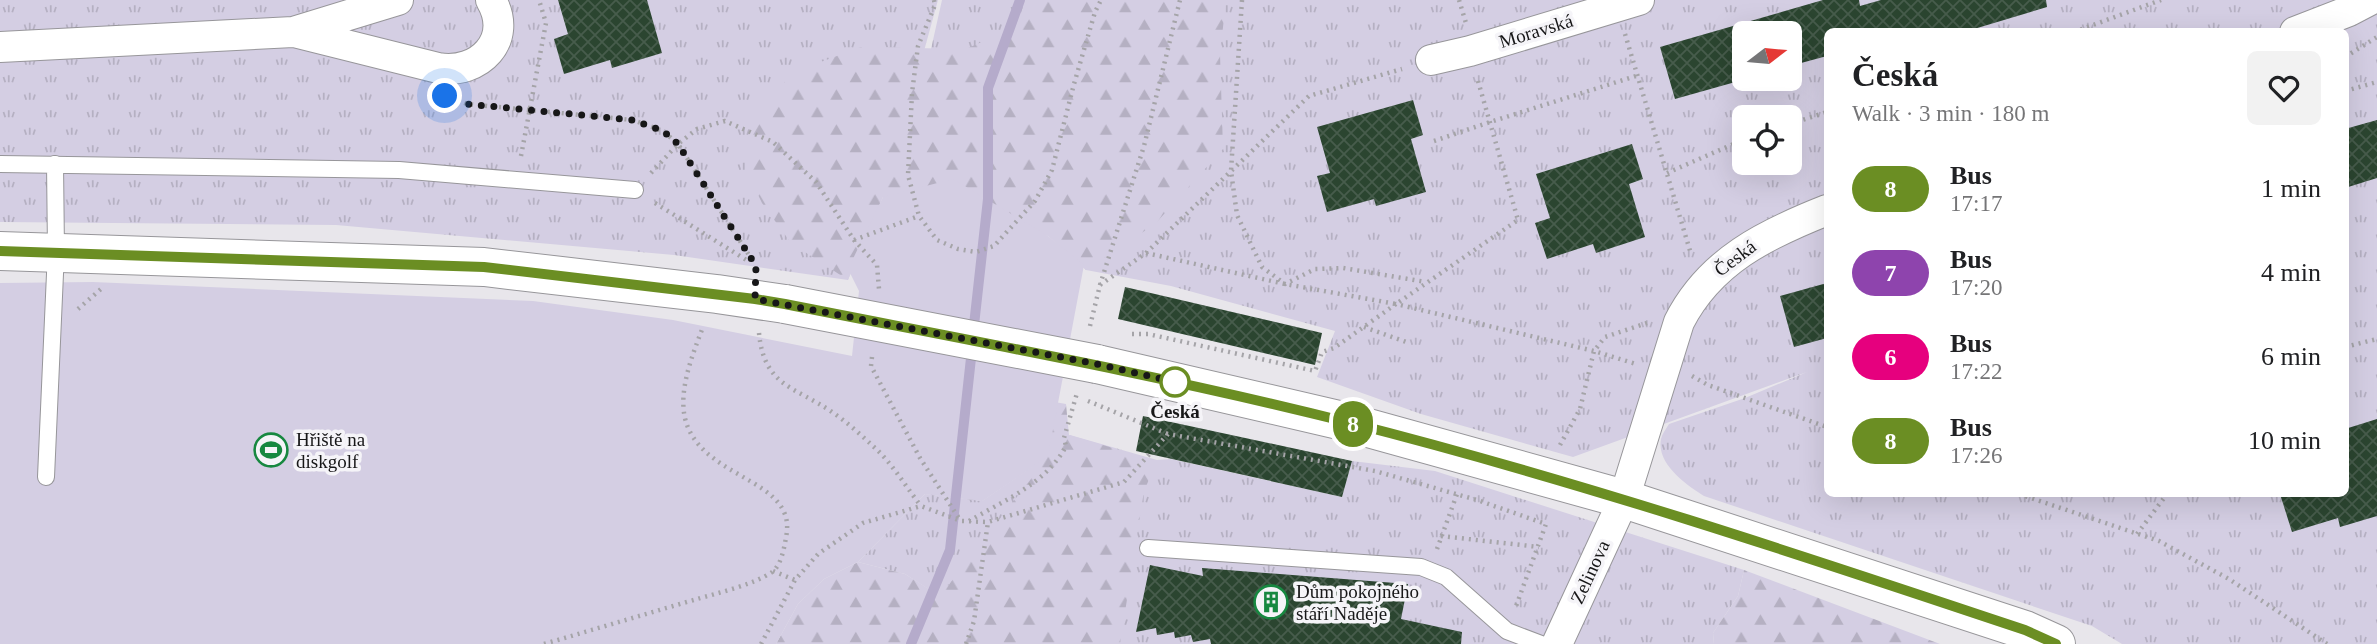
<!DOCTYPE html>
<html lang="en">
<head>
<meta charset="utf-8">
<style>
  body { margin:0; font-family:Georgia,serif; background:#f2f2f2; color:#202124; height:100vh; display:flex; flex-direction:column; font-size:26px; white-space:nowrap }
  * { box-sizing:border-box; margin:0 }
  p { font-size:23px; color:#757577 }
  .icon { flex:none; width:38px; height:38px; fill:none; stroke:currentColor; stroke-width:2; stroke-linecap:round; stroke-linejoin:round }
  .map { position:relative; flex:1; overflow:hidden }
  .drawer { position:absolute; left:1824px; top:28px; width:525px; height:469px; display:flex; flex-direction:column; background:#fff; border-radius:10px; box-shadow:0 7px 28px #0002 }
  .drawer>* { flex:none }
  .badge { padding:0 14px; border-radius:23px; font-size:24px; line-height:46px }
  .needle { width:46px; rotate:74deg }
  .controls { position:absolute; left:1732px; top:21px; display:grid; gap:14px }
  .controls a { display:grid; place-items:center; width:70px; height:70px; border-radius:10px; background:#fff; box-shadow:0 7px 28px #0002; font-size:35px }
  .you { position:absolute; width:35px; height:35px; margin:-18px; border:5px solid #fff; border-radius:50%; background:#1a73e8; box-shadow:0 0 0 10px #1a73e833 }
  .map>.badge { position:absolute; translate:-50% -50%; box-shadow:0 0 0 4px #fff }
  .round { display:grid; place-items:center; flex:none; width:74px; height:74px; border-radius:10px; background:#f2f2f2 }
  .overview { display:flex; align-items:center; justify-content:space-between; height:119px; padding:0 28px }
  h1 { font-size:33px; font-weight:700; line-height:52px }
  ul { padding:0; list-style:none }
  li { display:flex; align-items:center; gap:21px; height:84px; padding:0 28px }
  li div { flex:1 }
  li b { display:block; font-size:26px }
  li em { font-style:normal }
  li .badge { min-width:77px; font-weight:700; text-align:center }
  .map>svg:first-child { display:block }
</style>
</head>
<body>
<div class="map">
<svg width="2377" height="644" viewBox="0 0 2377 644">
  <defs>
    <pattern id="grass-tufts" width="24" height="20" patternUnits="userSpaceOnUse" patternTransform="scale(1.75)"><rect width="24" height="20" fill="#d4cee3"/><path d="M3 7l-1-3M5 7V3M7 7l1-3M15 17l-1-3M17 17v-4M19 17l1-3" fill="none" stroke="#b5b0c2"/></pattern>
    <pattern id="forest-firs" width="22" height="20" patternUnits="userSpaceOnUse" patternTransform="scale(1.75)"><rect width="22" height="20" fill="#d4cee3"/><path d="M5 1l3.5 6h-7zM16 11l3.5 6h-7z" fill="#b5b0c2"/></pattern>
    <pattern id="building-cross-hatch" width="8" height="8" patternUnits="userSpaceOnUse" patternTransform="scale(1.75)"><rect width="8" height="8" fill="#2b4530"/><path d="M0 0l8 8M0 8l8-8" fill="none" stroke="#475c4c"/></pattern>
  </defs>
  <rect width="100%" height="100%" fill="#e8e6eb"/>
  <path fill="url(#grass-tufts)" fill-rule="evenodd" d="M 0,0 L 938,0 L 896,153 L 848,280 L 674,255 L 336,225 L 0,222 Z
    M 942,0 L 2377,0 L 2377,644 L 2122,644 L 2092,626 L 1704,496 C 1687,485 1656,464 1661,439 C 1662,434 1666,429 1669,424 L 1745,398 L 1807,372 L 1573,457 L 1421,414 L 1317,377 L 1335,331 L 1171,286 L 1086,270 L 918,107 ZM 1827,32 L 2345,32 L 2345,494 L 1827,494 ZM 1745,33 L 1790,33 L 1790,79 L 1745,79 ZM 1745,117 L 1790,117 L 1790,163 L 1745,163 Z
    M 1070,435 L 1157,460 L 1171,459 L 1342,497 L 1352,461 L 1435,471 L 1744,570 L 1738,596 L 1713,633 L 1714,644 L 1014,644 L 905,574 L 858,562 L 925,494 L 982,501 L 1048,456 Z"/>
  <path fill="url(#forest-firs)" d="M 1030,0 L 1226,0 L 1220,54 L 1223,149 L 1155,224 L 1086,270 L 1048,236 L 883,197 L 848,280 L 791,243 L 762,203 L 745,168 L 753,116 L 794,72 L 861,47 L 966,49 L 1028,21 Z
    M 852,366 L 1066,404 L 1069,435 L 1157,461 L 1144,491 L 1120,644 L 776,644 L 798,604 L 824,579 L 858,562 L 905,574 L 940,596 L 1048,457 L 982,501 L 925,494 Z
    M 1744,570 L 1940,644 L 1714,644 L 1713,633 L 1738,596 Z"/>
  <path fill="#d4cee3" d="M 953,179 L 1048,236 L 1084,265 L 1048,456 L 982,501 L 925,494 L 858,562 L 824,579 L 798,604 L 776,644 L 0,644 L 0,283 L 93,282 L 533,301 L 673,320 L 852,356 L 859,291 L 848,269 L 883,197 Z"/>
  <g fill="none" stroke-linecap="round" stroke-linejoin="round">
    <path stroke="#b5abcb" stroke-width="10" d="M 973,334 L 988,199 L 988,88 L 1020,0
      M 911,644 L 950,550 L 972,349"/>
  </g>
  <path fill="url(#building-cross-hatch)" d="M 558,0 L 647,0 L 662,53 L 612,68 L 610,60 L 564,74 L 554,39 L 568,34 Z
    M 1823,0 L 1859,0 L 1860,6 L 1881,0 L 2046,0 L 2047,7 L 1964,32 L 1827,32 L 1827,56 L 1790,66 L 1790,33 L 1745,33 L 1746,79 L 1675,99 L 1660,47 Z
    M 1413,100 L 1423,135 L 1411,139 L 1426,192 L 1376,206 L 1374,199 L 1327,212 L 1317,176 L 1330,173 L 1317,127 Z
    M 2377,120 L 2377,178 L 2345,188 L 2345,129 Z
    M 1632,144 L 1643,179 L 1629,184 L 1645,237 L 1596,253 L 1593,244 L 1547,259 L 1535,223 L 1550,218 L 1536,174 Z
    M 1827,283 L 1827,338 L 1794,347 L 1780,296 Z
    M 1125,287 L 1322,333 L 1315,365 L 1118,319 Z
    M 1143,416 L 1352,461 L 1342,497 L 1136,451 Z
    M 2377,419 L 2377,516 L 2340,527 L 2338,518 L 2292,532 L 2280,494 L 2345,494 L 2345,429 Z
    M 1150,565 L 1203,576 L 1202,568 L 1408,584 L 1401,619 L 1462,632 L 1461,644 L 1211,644 L 1210,639 L 1193,642 L 1191,635 L 1175,638 L 1174,632 L 1157,635 L 1156,628 L 1136,632 Z"/>
  <g fill="none" stroke-linecap="round" stroke-linejoin="round">
    <defs>
      <path id="lane" d="M 0,164 L 399,170 L 635,190
        M 46,477 L 56,251 L 55,164
        M 1148,548 L 1421,567 L 1446,577 L 1507,631 L 1541,644"/>
      <path id="street" d="M 294,32 L 438,68 C 479,75 514,40 491,0
        M 2295,32 L 2349,11 L 2370,0
        M 0,47 L 293,32 L 398,0
        M 1431,60 L 1470,51 L 1639,0
        M 1557,644 L 1624,499 L 1679,322 C 1710,261 1766,234 1827,210"/>
      <path id="secondary" d="M 0,251 L 484,267 L 717,294 L 785,304
        M 1097,364 L 1343,421 L 1624,499 L 2025,630 L 2056,644"/>
    </defs>
    <use href="#lane" stroke="#97969a" stroke-width="18"/>
    <use href="#street" stroke="#97969a" stroke-width="32"/>
    <use href="#secondary" stroke="#97969a" stroke-width="40"/>
    <path stroke="#a5a4a8" stroke-width="4.5" stroke-dasharray="2 5" stroke-linecap="butt" d="M 934,0 L 935,5 L 918,46 L 912,93 L 908,175 L 919,216 L 937,240 L 958,249 L 976,252 L 994,246 L 1035,201 L 1052,170 L 1074,84 L 1095,12 L 1101,0
      M 1242,0 L 1231,171 L 1237,215 L 1262,267 L 1285,284 L 1315,269 L 1343,268 L 1426,282
      M 1459,0 L 1466,23
      M 2074,32 L 2161,0
      M 1625,34 L 1691,254
      M 2345,57 L 2377,37
      M 2345,91 L 2377,82
      M 458,100 L 467,104 L 633,120 L 663,131 L 678,144 L 754,263
      M 1790,124 L 1827,112
      M 1434,141 L 1490,122 L 1636,76
      M 521,156 L 546,23 L 539,0
      M 651,173 L 678,144 L 697,129 L 725,121 L 773,142 L 816,182 L 854,240 L 877,265 L 879,289
      M 1667,173 L 1745,139
      M 655,203 L 748,261
      M 854,240 L 919,216
      M 1146,253 L 1285,284 L 1396,304 L 1518,220 L 1478,81
      M 1100,285 L 1146,253 L 1309,96 L 1402,69
      M 78,309 L 101,289
      M 1090,326 L 1100,285 L 1144,146 L 1180,0
      M 1364,327 L 1409,343
      M 759,333 C 764,387 796,387 832,412 C 847,422 861,435 874,447 C 892,463 906,487 921,506
      M 1132,334 L 1148,334 L 1315,371 L 1322,352 L 1334,348 L 1396,304 L 1594,351 L 1636,364
      M 2345,347 L 2377,339
      M 872,357 L 871,366 L 920,458 L 960,520
      M 1692,376 L 1708,385 L 1827,427
      M 1088,401 L 1168,434
      M 1560,445 L 1580,409 L 1594,351 L 1605,337 L 1647,323
      M 2019,494 L 2159,541 L 2229,579 L 2327,644
      M 969,521 C 1003,501 1047,483 1066,446 L 1064,438 L 1077,393
      M 2137,534 L 2167,494
      M 1441,536 L 1539,547
      M 1437,549 L 1457,494
      M 773,571 L 795,580
      M 544,644 C 595,629 646,614 697,599 C 718,593 755,584 772,572 C 780,566 783,553 785,543 C 787,533 789,523 784,512 C 769,478 704,471 687,425 C 676,395 692,356 703,327
      M 761,644 L 795,580 L 818,554 L 863,523 L 921,506 L 961,521 L 988,522 L 1124,482 L 1168,434 L 1375,471 L 1477,500 L 1546,524 L 1515,609
      M 966,644 L 974,621 L 988,522"/>
    <use href="#lane" stroke="#fff" stroke-width="16"/>
    <use href="#street" stroke="#fff" stroke-width="30"/>
    <use href="#secondary" stroke="#fff" stroke-width="38"/>
    <defs>
      <path id="secondary-bridge" d="M 785,304 L 1097,364"/>
    </defs>
    <use href="#secondary-bridge" stroke="#97969a" stroke-width="40" stroke-linecap="butt"/>
    <use href="#secondary-bridge" stroke="#fff" stroke-width="38"/>
  </g>
  <g fill="none" stroke-linecap="round" stroke-linejoin="round">
    <defs>
      <path id="line" d="M 0,251 L 484,267 L 755,299 L 785,304 C 972,341 1161,375 1347,422 C 1576,480 1801,555 2025,630 L 2056,644"/>
    </defs>
    <use href="#line" stroke="#fff" stroke-width="16"/>
    <use href="#line" stroke="#6b8e23" stroke-width="10"/>
    <path stroke="#171718" stroke-width="7" stroke-dasharray="0 12.6" d="M 445,96 L 467,104 L 633,120 L 663,131 L 678,144 L 756,266 L 755,299 L 1097,364 L 1175,382"/>
  </g>
  <defs>
    <symbol id="stadium-ring" viewBox="-11 -11 22 22"><circle r="9.5" fill="#f5f4f8" stroke="#178840" stroke-width="1.5"/><path d="M0-5a6.5 5 0 1 0 0 10a6.5 5 0 1 0 0-10ZM-3.5-1.8h7v3.6h-7Z" fill="#178840"/></symbol>
    <symbol id="building-ring" viewBox="-11 -11 22 22"><circle r="9.5" fill="#f5f4f8" stroke="#178840" stroke-width="1.5"/><path d="M-4-6H4V6H1V3H-1V6H-4ZM-2.5-4.3h1.7v1.8h-1.7ZM.8-4.3h1.7v1.8H.8ZM-2.5-1h1.7V.8h-1.7ZM.8-1h1.7V.8H.8Z" fill="#178840"/></symbol>
  </defs>
  <g fill-rule="evenodd">
    <use href="#stadium-ring" x="252" y="431" width="38" height="38"/>
    <use href="#building-ring" x="1252" y="583" width="38" height="38"/>
  </g>
  <circle fill="#fff" stroke="#6b8e23" stroke-width="3.5" cx="1175" cy="382" r="14"/>
  <g text-anchor="middle" dominant-baseline="central" stroke-width="7" stroke-linejoin="round" paint-order="stroke">
    <g font-size="19" fill="#171718" stroke="#f5f4f8">
      <text transform="translate(1536 31) rotate(-17)">Moravská</text>
      <text transform="translate(1735 258) rotate(-37)">Česká</text>
      <text transform="translate(1590 572) rotate(-65)">Zelinova</text>
    </g>
    <g font-size="19" font-weight="bold" fill="#171718" stroke="#f5f4f8">
      <text x="1175" y="411">Česká</text>
    </g>
    <g font-size="19" fill="#171718" stroke="#f5f4f8" text-anchor="start">
      <text x="296" y="439">Hřiště na<tspan x="296" dy="22">diskgolf</tspan></text>
      <text x="1296" y="591">Dům pokojného<tspan x="1296" dy="22">stáří Naděje</tspan></text>
    </g>
  </g>
</svg>
<div class="controls">
<a><svg class="needle" viewBox="-14 -14 28 28"><path d="M0-13l5 13h-10z" fill="#e53935"/><path d="M0 13l5-13h-10z" fill="#757577"/></svg></a>
<a><svg class="icon" aria-label="locate" viewBox="0 0 24 24"><circle cx="12" cy="12" r="6"/><path d="M12 2v4M12 18v4M2 12h4M18 12h4"/></svg></a>
</div>
<div class="you" style="left:445px;top:96px"></div>
<b class="badge" style="left:1353px;top:424px;background:#6b8e23;color:#fff">8</b>
<section class="drawer">
<div class="overview"><div><h1>Česká</h1><p>Walk · 3 min · 180 m</p></div><a class="round"><svg class="icon" aria-label="heart" viewBox="0 0 24 24"><path d="M12 20l-8-8c-3-5 5-10 8-4 3-6 11-1 8 4z"/></svg></a></div>
<ul>
<li><span class="badge" style="background:#6b8e23;color:#fff">8</span><div><b>Bus</b><p>17:17</p></div><em>1 min</em></li>
<li><span class="badge" style="background:#8e44ad;color:#fff">7</span><div><b>Bus</b><p>17:20</p></div><em>4 min</em></li>
<li><span class="badge" style="background:#e6007e;color:#fff">6</span><div><b>Bus</b><p>17:22</p></div><em>6 min</em></li>
<li><span class="badge" style="background:#6b8e23;color:#fff">8</span><div><b>Bus</b><p>17:26</p></div><em>10 min</em></li>
</ul>
</section>
</div>
</body>
</html>
